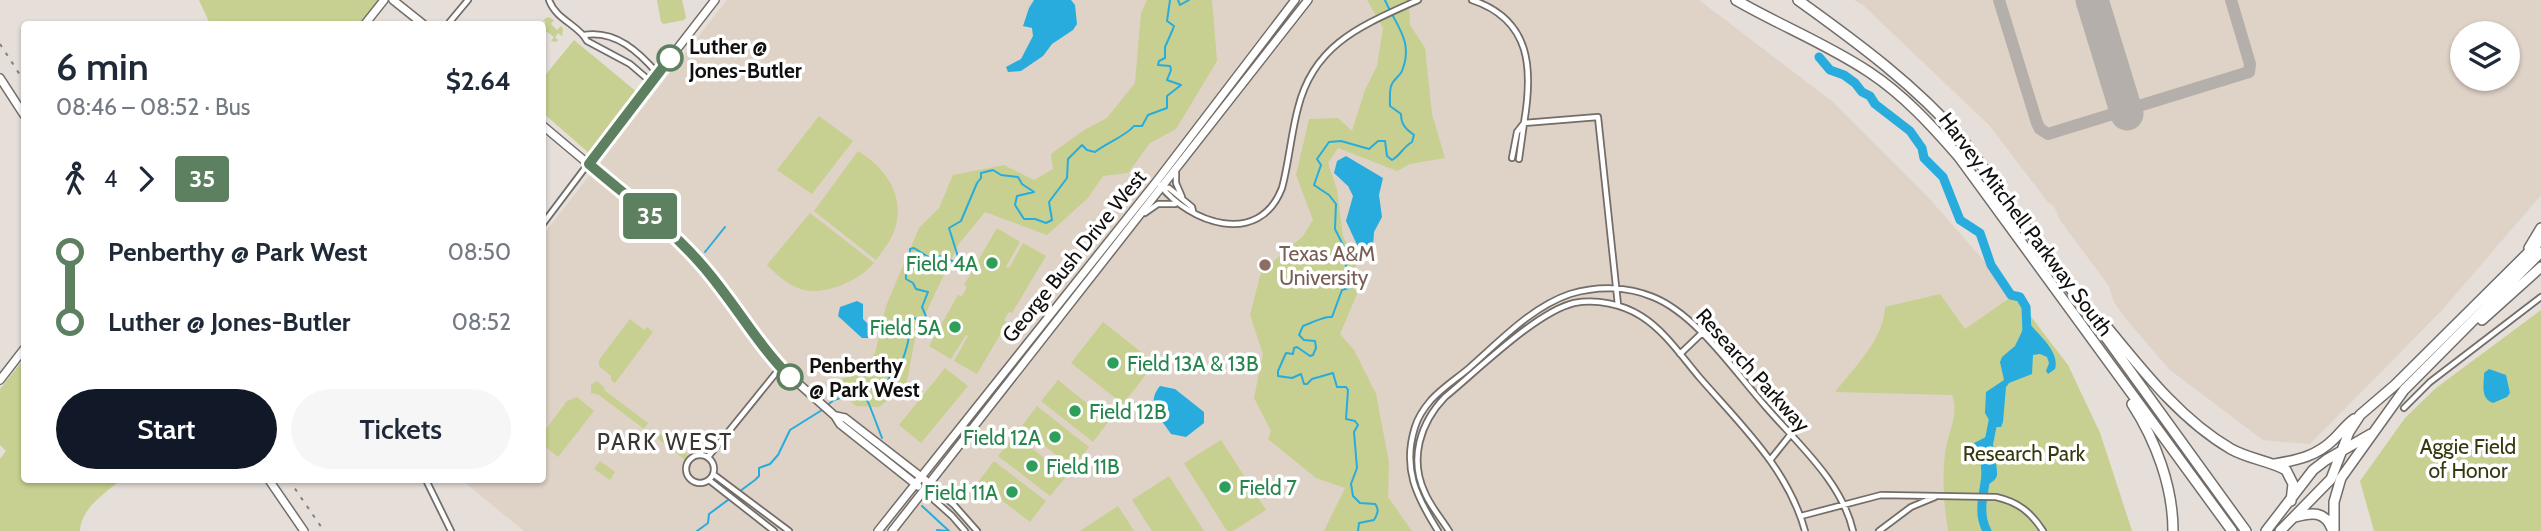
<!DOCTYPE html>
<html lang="en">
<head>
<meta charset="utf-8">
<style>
  body { margin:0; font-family:Cabin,sans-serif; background:#f6f6f7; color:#1f2937; height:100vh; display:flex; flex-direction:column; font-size:26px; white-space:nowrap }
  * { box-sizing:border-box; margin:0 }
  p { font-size:23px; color:#747a83 }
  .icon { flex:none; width:38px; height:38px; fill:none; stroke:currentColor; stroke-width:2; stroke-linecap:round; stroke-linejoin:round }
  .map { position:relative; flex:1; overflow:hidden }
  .side { position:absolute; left:21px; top:21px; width:525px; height:462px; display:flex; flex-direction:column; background:#fff; border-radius:7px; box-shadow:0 2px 5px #0004 }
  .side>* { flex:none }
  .badge { padding:0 14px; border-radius:5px; font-size:24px; line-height:46px }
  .tools { position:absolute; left:2450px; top:21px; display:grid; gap:14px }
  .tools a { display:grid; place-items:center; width:70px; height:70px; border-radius:50%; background:#fff; box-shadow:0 2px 5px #0004; font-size:35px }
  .map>.badge { position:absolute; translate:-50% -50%; box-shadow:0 0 0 4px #fff }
  .legs { display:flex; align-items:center; gap:10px; height:77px; padding:0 35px; font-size:23px }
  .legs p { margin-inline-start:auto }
  .headline { display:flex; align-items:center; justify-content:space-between; height:119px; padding:0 35px }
  h1 { font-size:38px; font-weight:600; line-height:52px }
  .action { display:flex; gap:14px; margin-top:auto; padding:14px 35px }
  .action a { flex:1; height:80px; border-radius:42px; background:#111827; color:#fff; font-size:28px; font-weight:600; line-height:80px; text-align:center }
  .action a+a { background:#f6f6f7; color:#1f2937 }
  ul { padding:0 35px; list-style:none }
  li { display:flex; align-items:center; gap:24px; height:70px; font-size:26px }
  li i { display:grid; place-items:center; width:10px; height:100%; margin:0 9px; background:currentColor }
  li i::after { content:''; width:18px; height:18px; margin:-9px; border:5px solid; border-radius:50%; background:#fff }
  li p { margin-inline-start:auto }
  li:first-child i { background:linear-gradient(#0000 50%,currentColor 0) }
  li:last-child i { background:linear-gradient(currentColor 50%,#0000 0) }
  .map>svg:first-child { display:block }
</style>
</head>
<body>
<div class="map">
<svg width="2541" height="531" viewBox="0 0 2541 531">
  <rect width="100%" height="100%" fill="#e5ded9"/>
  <path fill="#dfd2c7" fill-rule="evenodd" d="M 727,0 L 1699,0 L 1833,102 L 1927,196 L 2014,295 L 2038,325 L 2100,433 L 2132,531 L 524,531 L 462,480 L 542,480 L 543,235 Z
    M 1854,0 L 2541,0 L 2541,195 L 2443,309 L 2310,444 L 2263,440 L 2170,370 L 2126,319 L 2114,302 L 2109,286 L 2060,220 L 2054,206 L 2047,201 L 1990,126 L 1863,5 ZM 2508,33 L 2508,79 L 2462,79 L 2462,33 Z"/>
  <path fill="#c7d090" d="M 199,0 L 379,0 L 359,24 L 210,24 Z
    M 657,0 L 682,0 L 686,17 L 684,20 L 664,24 L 661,22 Z
    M 1147,0 L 1212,0 L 1217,61 L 1176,129 L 1150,143 L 1128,173 L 1103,176 L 1088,198 L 1047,235 L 985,212 L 958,245 L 916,334 L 906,386 L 879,407 L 856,406 L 830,383 L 861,373 L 875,353 L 886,306 L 919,228 L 939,208 L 953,175 L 1004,165 L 1034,180 L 1053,169 L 1051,154 L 1084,130 L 1107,118 L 1135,83 L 1141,13 Z
    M 1367,0 L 1409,0 L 1410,25 L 1425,48 L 1432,114 L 1445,158 L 1410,164 L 1397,171 L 1338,148 L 1328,163 L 1337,190 L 1343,236 L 1353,256 L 1359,276 L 1357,294 L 1340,334 L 1354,350 L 1376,394 L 1389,462 L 1388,497 L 1412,531 L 1324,531 L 1345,488 L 1316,478 L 1268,439 L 1271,431 L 1254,398 L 1263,354 L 1250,315 L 1261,272 L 1303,236 L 1313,220 L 1296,175 L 1309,119 L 1338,118 L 1352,131 L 1365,90 L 1377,66 L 1383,28 Z
    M 548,17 L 554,20 L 551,24 L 557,30 L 561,26 L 563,29 L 562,36 L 558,33 L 555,37 L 558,40 L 556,42 L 551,41 L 554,37 L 543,29 L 546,22 L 543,20 Z
    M 574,40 L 638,93 L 590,154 L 543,113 L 543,78 Z
    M 819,116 L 853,141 L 812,194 L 777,170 Z
    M 858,151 C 884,167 904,193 896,225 C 893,238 884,249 876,260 L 814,211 Z
    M 810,213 L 874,263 C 859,281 821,298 798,288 C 787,284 776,274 767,265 Z
    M 997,228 L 1020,242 L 1006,267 L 1009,268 L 1023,243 L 1046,256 L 1012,313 L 1009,312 L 1004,320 L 1007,323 L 977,374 L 954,361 L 968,336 L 966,335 L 951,359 L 929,346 L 958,295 L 962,296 L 967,287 L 964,285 Z
    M 1940,294 L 1965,329 L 2014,295 L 2068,365 L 2100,433 L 2132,531 L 1948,531 C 1944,505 1942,480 1945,454 C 1947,433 1960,415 1952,395 L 1835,392 C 1854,368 1884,339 1885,307 Z
    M 2541,310 L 2541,531 L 2374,531 L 2360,481 L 2405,418 L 2436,388 Z
    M 630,319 L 644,330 L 647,327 L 653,332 L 615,383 L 611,380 L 611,376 L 599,366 L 599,360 Z
    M 1103,322 L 1155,363 L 1123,404 L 1071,363 Z
    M 24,359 L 24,480 L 121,480 C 105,493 81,508 80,531 L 0,531 L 0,459 L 6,451 L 0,445 L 0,389 Z
    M 945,368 L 968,386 L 921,443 L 899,425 Z
    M 1058,380 L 1109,421 L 1093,442 L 1041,401 Z
    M 597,381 L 605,388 L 604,390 L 648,423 L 644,429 L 599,395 L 591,393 L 591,384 Z
    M 577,397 L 594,411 L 558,457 L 543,445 L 543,433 L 567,401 Z
    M 1037,406 L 1089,447 L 1073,468 L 1021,427 Z
    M 661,434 L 688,455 L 685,460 L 657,438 Z
    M 1015,435 L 1067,476 L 1050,496 L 998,456 Z
    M 1221,440 L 1266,510 L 1233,531 L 1227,531 L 1184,463 Z
    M 600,461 L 615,472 L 610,480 L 594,469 Z
    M 994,461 L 1046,501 L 1030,522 L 978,482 Z
    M 1169,476 L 1204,531 L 1152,531 L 1132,500 Z
    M 1118,506 L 1134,531 L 1080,531 Z"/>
  <path fill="#28acdd" d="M 1034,0 L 1071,0 L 1075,5 L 1077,24 L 1073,30 L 1052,44 L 1043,56 L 1021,71 L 1008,72 L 1006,67 L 1021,59 L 1033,36 L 1032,28 L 1023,26 L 1029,8 Z
    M 1346,156 L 1383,178 L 1379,195 L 1382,217 L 1374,232 L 1373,248 L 1366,253 L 1358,247 L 1346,221 L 1353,196 L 1348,186 L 1334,173 L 1337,161 Z
    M 857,301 L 863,304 L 863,319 L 873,329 L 873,334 L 868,338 L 862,338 L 838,316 L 840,307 Z
    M 2026,323 L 2029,323 C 2040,336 2060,352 2055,369 L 2048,374 L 2046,371 L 2049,363 L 2047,357 L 2040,354 L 2033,355 L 2032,374 L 2009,383 L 2006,387 L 2003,422 L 2001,427 L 1993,427 L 1985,413 L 1986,392 L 2004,380 L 2000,362 L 2002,357 L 2015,346 Z
    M 2489,369 L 2506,375 L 2510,393 L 2507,397 L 2493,403 C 2480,398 2484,385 2484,373 Z
    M 1160,386 L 1175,389 L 1204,412 L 1204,423 L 1186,437 L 1171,434 C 1160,417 1145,404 1160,386 Z
    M 1986,437 L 1992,439 C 1993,442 1998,473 1997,475 C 1996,480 1992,482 1989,484 L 1982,484 L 1981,466 L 1970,445 Z"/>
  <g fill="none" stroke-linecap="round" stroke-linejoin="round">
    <path stroke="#28acdd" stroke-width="2" d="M 1178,0 L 1180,5 L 1189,0
      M 705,252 L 725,227
      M 862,392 L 869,404 L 882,438
      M 826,406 L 834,400 L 887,383 L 890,376 L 900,374 C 903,367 901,362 904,356 C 908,343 912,335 904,322 L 914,318 L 919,320 L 922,326 L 928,321 L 922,307 L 928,292 L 916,289 L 913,283 L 906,279 L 906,269 L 914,267 L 915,259 L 910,254 L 910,249 L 914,248 L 930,258 L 943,256 L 954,262 L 959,260 L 949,228 L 961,221 L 977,183 L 981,178 L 981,173 L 993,170 L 1001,175 L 1018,177 L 1022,184 L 1034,192 L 1017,196 L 1015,205 L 1024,219 L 1035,219 L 1046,223 L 1052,220 L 1049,202 L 1067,178 L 1068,159 L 1082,145 L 1087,150 L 1095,152 C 1106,143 1126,136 1134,126 L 1142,126 L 1148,115 L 1167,108 L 1167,96 L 1181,85 L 1167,80 L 1171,70 L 1170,66 L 1158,65 L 1159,61 L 1165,58 L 1165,47 L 1173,29 L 1174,26 L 1167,21 L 1170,0
      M 922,506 L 949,531
      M 937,530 L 947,531
      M 697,531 L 708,523 L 709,514 L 755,480 L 759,476 L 759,468 L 770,464 L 778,455 L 790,430 L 822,410
      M 1358,531 L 1359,523 L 1374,520 C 1377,515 1380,509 1375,504 L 1360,503 L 1353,496 L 1351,484 L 1357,468 L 1354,432 L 1358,425 L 1355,421 L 1346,419 L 1348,390 L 1346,387 L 1337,387 L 1333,373 L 1312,379 L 1307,384 L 1304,384 L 1301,374 L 1292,378 L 1278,376 L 1278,371 L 1286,353 L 1293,354 L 1294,348 L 1297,347 L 1310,356 L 1313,355 L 1316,348 L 1315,341 L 1304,340 L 1299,335 L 1303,326 C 1313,323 1322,316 1332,317 L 1342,290 L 1352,287 L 1353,280 L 1349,275 L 1343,257 L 1344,247 L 1335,229 L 1336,204 L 1329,195 L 1314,185 L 1321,165 L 1317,159 L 1329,142 L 1341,141 L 1369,149 L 1378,141 L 1385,141 L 1387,156 L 1392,160 C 1401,155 1403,147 1412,142 L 1414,135 C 1406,129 1401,125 1401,114 L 1390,106 C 1390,100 1389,89 1392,84 C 1394,79 1400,76 1402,71 C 1414,41 1396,26 1385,0"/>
    <path stroke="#28acdd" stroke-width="9" d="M 1819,57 L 1830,70 L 1844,75 L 1855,83 L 1862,92 L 1870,96 L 1875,104 L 1910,131 L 1922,148 L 1924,158 L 1943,177 L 1960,220 L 1980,233 L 1991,265 L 2011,295 L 2020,297 L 2026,307 L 2027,333
      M 1988,447 L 1994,416
      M 1986,475 C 1984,495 1977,512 1987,531"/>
    <path stroke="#b4afaa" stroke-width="12" d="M 1999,0 L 2037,123 L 2040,129 L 2048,134 L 2249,72 L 2250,64 L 2231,0"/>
    <path stroke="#b4afaa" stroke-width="33" d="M 2092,0 L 2127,114"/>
    <defs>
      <path id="street" d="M 549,0 C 556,20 579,25 587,41 L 630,64 L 651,82
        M 1472,0 C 1532,20 1533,70 1524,123 L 1598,117 L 1618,305
        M 448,24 L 468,0
        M 584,35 C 616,30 639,52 658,74
        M 1512,158 L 1517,132 L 1524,123 L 1519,159
        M 1176,172 L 1176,183 L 1182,197
        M 1160,185 C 1189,223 1259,248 1282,188 C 1289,162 1291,134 1298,108 C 1314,43 1363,25 1418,0
        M 1162,187 L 1169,188 L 1192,207 L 1193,211
        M 1145,213 L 1158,204 L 1175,204
        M 542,225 L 588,164
        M 1680,354 L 1702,333
        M 2404,408 L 2430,382 L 2541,297
        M686 469a14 14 0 1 1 28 0a14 14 0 1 1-28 0Z
        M 708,457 L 780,368
        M 1771,459 L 1791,434
        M 713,474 L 789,531
        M 426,480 L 451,531
        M 709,480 L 774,531
        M 928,484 L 954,505 L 977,531
        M 924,491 L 952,516 L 965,531
        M 1801,516 L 1881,495 L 1996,497 C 2018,502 2031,512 2043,531
        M 1438,531 C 1416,496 1402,468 1415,427 C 1418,417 1425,407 1431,400 C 1442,388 1456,379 1468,369 C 1498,343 1531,307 1570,294 C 1597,286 1627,286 1653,297 C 1696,314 1735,372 1766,407 C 1798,444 1842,482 1853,531
        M 1449,531 C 1441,518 1431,507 1425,493 C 1409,459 1420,423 1445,397 C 1477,371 1536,312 1574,303 C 1597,299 1622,304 1641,316 C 1665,331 1682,357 1700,378 C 1741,425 1788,469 1805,531
        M 1879,531 L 1911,507 L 1935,497"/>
      <path id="secondary" d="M 393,0 L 423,24
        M 365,24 L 384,0
        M 542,125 L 680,241 L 703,266 L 752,334 L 781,368 L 835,416 L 840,424 L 918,486
        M 588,164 L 715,0
        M 0,380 L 24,349
        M 836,416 L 845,418 L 925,480
        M 878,531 L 1156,182 L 1295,0
        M 892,531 L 1308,0"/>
      <path id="primary" d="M 0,78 L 24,115
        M 269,480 L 304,531"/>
      <path id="highway" d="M 1736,0 C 1779,25 1827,44 1869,72 C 1904,95 1932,126 1959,157 L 2232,531
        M 1798,0 C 1858,43 1915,85 1963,140 L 2246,531
        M 2529,248 L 2541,228
        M 2482,320 L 2541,267
        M 2107,327 C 2143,371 2181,420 2231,449 C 2249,459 2270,461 2286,470 L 2293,484 L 2291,501
        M 2132,404 C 2156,441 2173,487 2173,531
        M 2275,464 C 2298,460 2317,456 2334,439 C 2341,432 2346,425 2354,419
        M 2295,517 C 2312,512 2325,511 2332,529
        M 2266,531 L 2313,470 L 2326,460 L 2371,434
        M 2280,531 L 2331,479 L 2349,432 L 2360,415 L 2395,385 L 2541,240
        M 2334,531 L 2334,502 L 2341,478 L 2404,390 L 2541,252"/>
    </defs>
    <use href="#street" stroke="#726d68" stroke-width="8"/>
    <use href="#secondary" stroke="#726d68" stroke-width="10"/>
    <use href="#primary" stroke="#726d68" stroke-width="10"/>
    <use href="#highway" stroke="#726d68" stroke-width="12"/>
    <use href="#street" stroke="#fff" stroke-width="4.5"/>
    <use href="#secondary" stroke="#fff" stroke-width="7"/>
    <use href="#primary" stroke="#fff" stroke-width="7"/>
    <use href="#highway" stroke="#fff" stroke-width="9"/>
    <path stroke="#84807c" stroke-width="2" stroke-dasharray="3.5 7" stroke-linecap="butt" d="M 0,44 L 24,81
      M 289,480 L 324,531"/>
  </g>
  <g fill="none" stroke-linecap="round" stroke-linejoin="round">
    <defs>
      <path id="line-1" d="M 670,58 L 589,164 C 626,196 668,226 701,264 C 733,300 756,343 790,377"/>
    </defs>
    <use href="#line-1" stroke="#fff" stroke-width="16"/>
    <use href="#line-1" stroke="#5d8060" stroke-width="10"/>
  </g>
  <g fill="#fff" stroke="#5d8060" stroke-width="3.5">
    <circle cx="670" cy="58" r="12"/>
    <circle cx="790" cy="377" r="12"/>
  </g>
  <g fill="#2e9e5b" stroke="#fff" stroke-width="2.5">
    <circle cx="992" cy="263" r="7"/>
    <circle cx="955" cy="327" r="7"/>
    <circle cx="1113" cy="363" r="7"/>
    <circle cx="1075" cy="411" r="7"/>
    <circle cx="1055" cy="437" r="7"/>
    <circle cx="1032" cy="466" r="7"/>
    <circle cx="1225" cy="487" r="7"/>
    <circle cx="1012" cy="492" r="7"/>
  </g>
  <circle fill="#8d6e63" stroke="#fff" stroke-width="2.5" cx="1265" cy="265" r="7"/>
  <g text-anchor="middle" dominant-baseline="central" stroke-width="7" stroke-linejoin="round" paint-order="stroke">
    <g font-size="21" font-weight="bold" fill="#12100e" stroke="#fff" text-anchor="start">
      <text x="689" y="46">Luther @<tspan x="689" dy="24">Jones-Butler</tspan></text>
      <text x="809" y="365">Penberthy<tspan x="809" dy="24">@ Park West</tspan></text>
    </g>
    <g font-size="21" fill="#12100e" stroke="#fff">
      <text transform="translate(2026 224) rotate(53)">Harvey Mitchell Parkway South</text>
      <text transform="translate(1074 256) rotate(-51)">George Bush Drive West</text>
      <text transform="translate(1753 370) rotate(48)">Research Parkway</text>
    </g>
    <g font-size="21" fill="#785e54" stroke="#fff" text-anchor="start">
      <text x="1279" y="253">Texas A&amp;M<tspan x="1279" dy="24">University</tspan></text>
    </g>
    <g font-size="21" fill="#27864d" stroke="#fff" text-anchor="end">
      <text x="978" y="263">Field 4A</text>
      <text x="941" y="327">Field 5A</text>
      <text x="1127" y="363" text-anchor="start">Field 13A &amp; 13B</text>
      <text x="1089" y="411" text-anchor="start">Field 12B</text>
      <text x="1041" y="437">Field 12A</text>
      <text x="1046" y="466" text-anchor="start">Field 11B</text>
      <text x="1239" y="487" text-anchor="start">Field 7</text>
      <text x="998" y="492">Field 11A</text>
    </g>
    <g font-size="21" fill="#35390d" stroke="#fff">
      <text x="2468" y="446">Aggie Field<tspan x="2468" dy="24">of Honor</tspan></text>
      <text x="2024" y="453">Research Park</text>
    </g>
    <g font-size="23" letter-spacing="2" fill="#3b3632" stroke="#fff">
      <text x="665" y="442">PARK WEST</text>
    </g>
  </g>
</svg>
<div class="tools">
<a><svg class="icon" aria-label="layers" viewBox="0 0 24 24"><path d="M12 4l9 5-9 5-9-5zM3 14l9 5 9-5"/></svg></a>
</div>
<b class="badge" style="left:650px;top:216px;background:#5d8060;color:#fff">35</b>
<section class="side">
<div class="headline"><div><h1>6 min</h1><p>08:46 – 08:52 · Bus</p></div><b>$2.64</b></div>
<div class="legs"><svg class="icon" aria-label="walk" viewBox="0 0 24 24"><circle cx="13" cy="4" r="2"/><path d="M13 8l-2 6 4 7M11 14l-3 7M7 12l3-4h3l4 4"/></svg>4<svg class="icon" aria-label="forward" viewBox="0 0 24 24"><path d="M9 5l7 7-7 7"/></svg><b class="badge" style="background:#5d8060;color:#fff">35</b></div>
<ul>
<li><i style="color:#5d8060"></i><b>Penberthy @ Park West</b><p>08:50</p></li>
<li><i style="color:#5d8060"></i><b>Luther @ Jones-Butler</b><p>08:52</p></li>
</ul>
<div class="action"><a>Start</a><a>Tickets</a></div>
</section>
</div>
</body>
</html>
